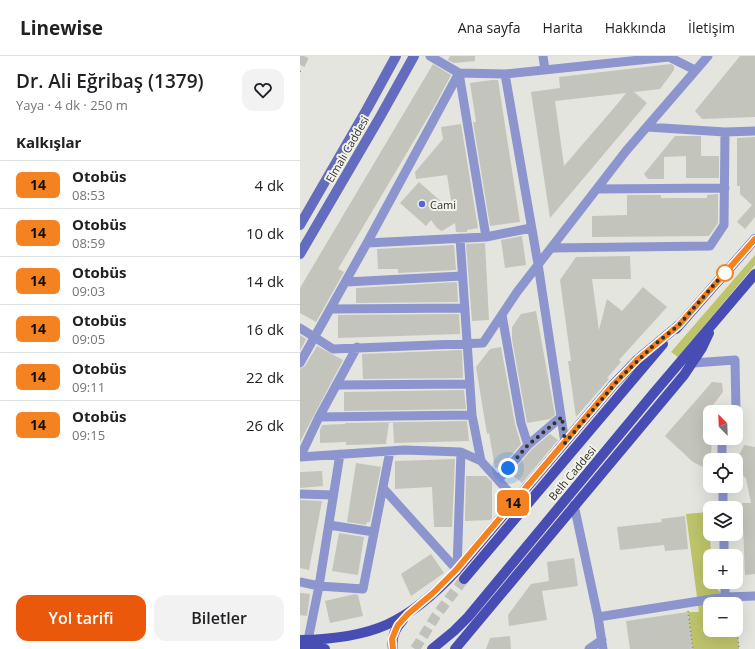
<!DOCTYPE html>
<html lang="tr">
<head>
<meta charset="utf-8">
<style>
  body { margin:0; font-family:"Open Sans",sans-serif; background:#f2f2f2; color:#202124; height:100vh; display:flex; flex-direction:column; font-size:15px; white-space:nowrap }
  * { box-sizing:border-box; margin:0 }
  p { font-size:13px; color:#757577 }
  .icon { flex:none; width:22px; height:22px; fill:none; stroke:currentColor; stroke-width:2; stroke-linecap:round; stroke-linejoin:round }
  .map { position:relative; flex:1; overflow:hidden }
  .panel { display:flex; flex-direction:column; background:#fff; width:300px }
  .panel>* { flex:none }
  .badge { padding:0 8px; border-radius:6px; font-size:14px; line-height:26px }
  .needle { width:26px; rotate:337deg }
  .controls { position:absolute; left:403px; top:349px; display:grid; gap:8px }
  .controls a { display:grid; place-items:center; width:40px; height:40px; border-radius:8px; background:#fff; box-shadow:0 4px 16px #0002; font-size:20px }
  .you { position:absolute; width:20px; height:20px; margin:-10px; border:3px solid #fff; border-radius:50%; background:#1a73e8; box-shadow:0 0 0 6px #1a73e833 }
  .map>.badge { position:absolute; translate:-50% -50%; box-shadow:0 0 0 2px #fff }
  h2 { padding:0 16px; font-size:15px; line-height:36px }
  .round { display:grid; place-items:center; flex:none; width:42px; height:42px; border-radius:12px; background:#f2f2f2 }
  .headline { display:flex; align-items:center; justify-content:space-between; height:68px; padding:0 16px }
  h1 { font-size:19px; font-weight:600; line-height:30px }
  .cta { display:flex; gap:8px; margin-top:auto; padding:8px 16px }
  .cta a { flex:1; height:46px; border-radius:12px; background:#ea580c; color:#fff; font-size:16px; font-weight:600; line-height:46px; text-align:center }
  .cta a+a { background:#f2f2f2; color:#202124 }
  ul { padding:0; list-style:none }
  li { display:flex; align-items:center; gap:12px; height:48px; padding:0 16px; border-top:1px solid #e0e0e0 }
  li div { flex:1 }
  li b { display:block; font-size:15px }
  li em { font-style:normal }
  li .badge { min-width:44px; font-weight:700; text-align:center }
  header { display:flex; align-items:center; gap:24px; box-sizing:border-box; height:56px; padding:0 20px; background:#fff; border-bottom:1px solid #e0e0e0 }
  header strong { font-size:19px }
  nav { display:flex; gap:22px; margin-inline-start:auto; font-size:14px }
  main { display:flex; flex:1; min-height:0 }
  .map>svg:first-child { display:block }
</style>
</head>
<body>
<header>
<strong>Linewise</strong>
<nav><a>Ana sayfa</a><a>Harita</a><a>Hakkında</a><a>İletişim</a></nav>
</header>
<main>
<section class="panel">
<div class="headline"><div><h1>Dr. Ali Eğribaş (1379)</h1><p>Yaya · 4 dk · 250 m</p></div><a class="round"><svg class="icon" aria-label="heart" viewBox="0 0 24 24"><path d="M12 20l-8-8c-3-5 5-10 8-4 3-6 11-1 8 4z"/></svg></a></div>
<h2>Kalkışlar</h2>
<ul>
<li><span class="badge" style="background:#f58220;color:#111">14</span><div><b>Otobüs</b><p>08:53</p></div><em>4 dk</em></li>
<li><span class="badge" style="background:#f58220;color:#111">14</span><div><b>Otobüs</b><p>08:59</p></div><em>10 dk</em></li>
<li><span class="badge" style="background:#f58220;color:#111">14</span><div><b>Otobüs</b><p>09:03</p></div><em>14 dk</em></li>
<li><span class="badge" style="background:#f58220;color:#111">14</span><div><b>Otobüs</b><p>09:05</p></div><em>16 dk</em></li>
<li><span class="badge" style="background:#f58220;color:#111">14</span><div><b>Otobüs</b><p>09:11</p></div><em>22 dk</em></li>
<li><span class="badge" style="background:#f58220;color:#111">14</span><div><b>Otobüs</b><p>09:15</p></div><em>26 dk</em></li>
</ul>
<div class="cta"><a>Yol tarifi</a><a>Biletler</a></div>
</section>
<div class="map">
<svg width="455" height="593" viewBox="0 0 455 593">
  <rect width="100%" height="100%" fill="#e4e5de"/>
  <path fill="#bdc46a" d="M 455,199 L 455,209 L 378,301 L 371,296 Z
    M 409,456 L 411,500 L 410,500 L 410,526 L 412,526 L 413,529 L 432,548 L 410,548 L 410,574 L 436,574 L 436,558 L 439,593 L 393,593 L 388,556 L 399,556 L 386,458 Z"/>
  <path fill="#c3c4bc" fill-rule="evenodd" d="M 150,0 L 175,0 L 175,5 L 154,7 L 148,4 Z
    M 440,0 L 455,0 L 455,61 L 402,63 L 395,55 Z
    M 133,8 L 151,19 L 134,51 L 38,213 L 44,216 L 16,266 L 0,257 L 0,232 Z
    M 371,8 L 374,10 L 374,14 L 360,33 L 334,36 L 347,47 L 250,162 L 231,36 L 260,32 L 259,21 ZM 326,37 L 319,46 L 264,110 L 255,45 Z
    M 192,24 L 198,24 L 220,166 L 190,170 L 173,66 L 176,66 L 170,27 Z
    M 161,68 L 178,172 L 167,174 L 167,176 L 156,176 L 155,167 L 142,175 L 137,172 L 131,164 L 126,170 L 100,147 L 119,126 L 153,156 L 147,119 L 116,123 L 115,116 L 143,83 L 141,71 Z
    M 375,80 L 401,80 L 401,100 L 419,100 L 419,122 L 386,122 L 386,100 L 364,101 L 364,123 L 348,123 L 344,118 Z
    M 455,81 L 455,161 L 445,173 L 437,166 L 452,149 L 440,138 L 440,130 L 437,130 L 437,82 Z
    M 418,138 L 418,167 L 409,180 L 292,181 L 292,160 L 327,159 L 327,139 L 361,139 L 361,142 L 407,142 L 407,139 Z
    M 222,180 L 226,209 L 205,212 L 201,184 Z
    M 185,187 L 189,264 L 172,265 L 166,188 Z
    M 154,189 L 156,214 L 98,217 L 98,213 L 78,213 L 77,193 Z
    M 330,200 L 331,223 L 292,223 L 299,274 L 307,243 L 322,255 L 343,231 L 367,251 L 319,304 L 321,306 L 307,322 L 309,323 L 276,361 L 268,305 L 271,305 L 260,224 L 276,201 Z
    M 157,226 L 158,246 L 56,247 L 56,232 Z
    M 236,255 L 255,359 L 250,363 L 227,367 L 212,283 L 212,271 L 221,258 Z
    M 159,258 L 160,278 L 38,282 L 38,259 Z
    M 0,279 L 6,283 L 0,295 Z
    M 17,290 L 43,304 L 0,386 L 0,313 L 5,310 Z
    M 201,291 L 215,368 L 221,388 L 201,411 L 195,412 L 189,377 L 187,378 L 176,311 L 190,293 Z
    M 162,294 L 163,322 L 63,323 L 62,298 Z
    M 412,326 L 422,327 L 423,336 L 409,354 L 410,382 L 412,382 L 411,398 L 408,406 L 403,411 L 393,406 L 365,380 Z
    M 164,334 L 166,353 L 44,355 L 44,336 Z
    M 167,365 L 169,385 L 94,387 L 93,367 L 89,366 L 86,388 L 46,389 L 46,386 L 20,387 L 20,374 L 22,369 L 45,368 L 45,367 Z
    M 250,378 L 258,384 L 222,427 L 211,418 L 232,393 Z
    M 444,389 L 455,391 L 455,518 L 445,519 L 442,447 L 451,447 L 446,422 L 436,415 L 436,406 Z
    M 155,403 L 152,471 L 134,471 L 132,431 L 95,433 L 95,405 Z
    M 56,407 L 81,411 L 70,466 L 67,466 L 66,469 L 47,466 Z
    M 22,415 L 23,430 L 0,432 L 0,416 Z
    M 166,420 L 186,420 L 192,426 L 192,462 L 190,464 L 165,465 Z
    M 0,444 L 22,445 L 9,514 L 0,512 Z
    M 385,460 L 388,493 L 365,495 L 364,489 L 320,494 L 317,471 L 362,466 L 361,463 Z
    M 39,477 L 64,481 L 58,519 L 32,515 Z
    M 131,498 L 144,517 L 111,540 L 101,518 Z
    M 274,502 L 278,530 L 242,535 L 247,564 L 209,570 L 208,559 L 231,528 L 249,525 L 247,506 Z
    M 0,537 L 10,538 L 7,560 L 0,559 Z
    M 55,538 L 58,539 L 63,560 L 30,567 L 25,545 Z
    M 388,556 L 393,593 L 330,593 L 326,565 Z
    M 210,580 L 211,593 L 186,593 L 190,582 Z"/>
  <g fill="none" stroke-linecap="round" stroke-linejoin="round">
    <path stroke="#c0c1bb" stroke-width="10" stroke-dasharray="10 5" stroke-linecap="butt" d="M 0,9 L 4,0"/>
    <path stroke="#c0c1bb" stroke-width="10" stroke-dasharray="10 5" stroke-linecap="butt" d="M 115,593 L 136,560 L 164,523"/>
    <path stroke="#82837e" stroke-width="1.5" stroke-dasharray="1 3" stroke-linecap="butt" d="M 0,15 L 1,16
      M 388,555 L 393,593
      M 436,558 L 439,593"/>
    <path stroke="#8c95ce" stroke-width="9" d="M 130,0 L 159,17 L 205,18 L 369,1 L 395,14
      M 243,0 L 245,14
      M 205,18 L 238,208 L 265,387
      M 347,71 L 425,76 L 455,75
      M 297,133 L 425,132
      M 160,182 L 172,359 L 181,405
      M 67,187 L 186,181
      M 251,192 L 410,190 L 424,169 L 425,76
      M 46,226 L 162,220
      M 31,253 L 165,252
      M 202,259 L 221,367 L 228,389 L 261,361
      M 0,272 L 33,293 L 183,287 L 217,236 L 326,95 L 408,0
      M 0,307 L 67,187 L 159,17 L 186,181 L 231,172
      M 393,307 L 435,304 L 436,356
      M 38,329 L 170,328
      M 19,361 L 172,359
      M 422,382 L 422,404
      M 0,401 L 104,394 L 161,396 L 181,405 L 216,444
      M 0,401 L 19,361 L 57,291
      M 198,424 L 228,389
      M 423,430 L 423,452
      M 83,432 L 157,514
      M 0,438 L 33,439
      M 274,449 L 298,561 L 303,593
      M 29,469 L 74,476
      M 424,478 L 424,500
      M 157,514 L 161,396
      M 0,526 L 19,530 L 63,533 L 90,395
      M 425,526 L 425,541
      M 298,561 L 425,541 L 455,540
      M 8,584 L 19,530 L 40,398
      M 289,593 L 302,584"/>
    <path stroke="#636cbf" stroke-width="10" d="M 0,169 L 67,53 L 96,0
      M 0,198 L 80,61 L 114,0"/>
    <path stroke="#484db3" stroke-width="10" d="M 376,273 L 455,183
      M 164,523 L 363,288
      M 0,584 C 72,583 108,567 157,514 L 313,329 L 338,303 L 379,269
      M 0,589 L 25,593
      M 93,593 C 91,581 95,573 103,564
      M 132,593 L 154,575 L 168,561 L 353,338 L 455,218
      M 155,593 L 384,319 L 402,292 L 409,277"/>
  </g>
  <g fill="none" stroke-linecap="round" stroke-linejoin="round">
    <defs>
      <path id="line" d="M 93,593 L 92,583 L 96,573 L 98,569 L 108,558 L 133,537 L 156,514 L 313,329 L 338,303 L 379,269 L 455,183"/>
    </defs>
    <use href="#line" stroke="#fff" stroke-width="9"/>
    <use href="#line" stroke="#f58220" stroke-width="6"/>
    <path stroke="#32322f" stroke-width="4" stroke-dasharray="0 7.2" d="M 208,412 L 228,389 L 262,361 L 265,387 L 319,323 L 353,290 L 379,269 L 426,215 L 425,217"/>
  </g>
  <circle fill="#5b61d9" stroke="#f2f3eb" stroke-width="1.5" cx="122" cy="148" r="4"/>
  <circle fill="#fff" stroke="#f58220" stroke-width="2" cx="425" cy="217" r="8"/>
  <g text-anchor="middle" dominant-baseline="central" stroke-width="4" stroke-linejoin="round" paint-order="stroke">
    <g font-size="11" fill="#32322f" stroke="#f2f3eb">
      <text transform="translate(47 93) rotate(-60)">Elmalı Caddesi</text>
      <text transform="translate(272 417) rotate(-50)">Belh Caddesi</text>
    </g>
    <g font-size="11" fill="#32322f" stroke="#f2f3eb" text-anchor="start">
      <text x="130" y="148">Cami</text>
    </g>
  </g>
</svg>
<div class="controls">
<a><svg class="needle" viewBox="-14 -14 28 28"><path d="M0-13l5 13h-10z" fill="#e53935"/><path d="M0 13l5-13h-10z" fill="#757577"/></svg></a>
<a><svg class="icon" aria-label="locate" viewBox="0 0 24 24"><circle cx="12" cy="12" r="6"/><path d="M12 2v4M12 18v4M2 12h4M18 12h4"/></svg></a>
<a><svg class="icon" aria-label="layers" viewBox="0 0 24 24"><path d="M12 4l9 5-9 5-9-5zM3 14l9 5 9-5"/></svg></a>
<a>+</a>
<a>−</a>
</div>
<div class="you" style="left:208px;top:412px"></div>
<b class="badge" style="left:213px;top:447px;background:#f58220;color:#111">14</b>
</div>
</main>
</body>
</html>
